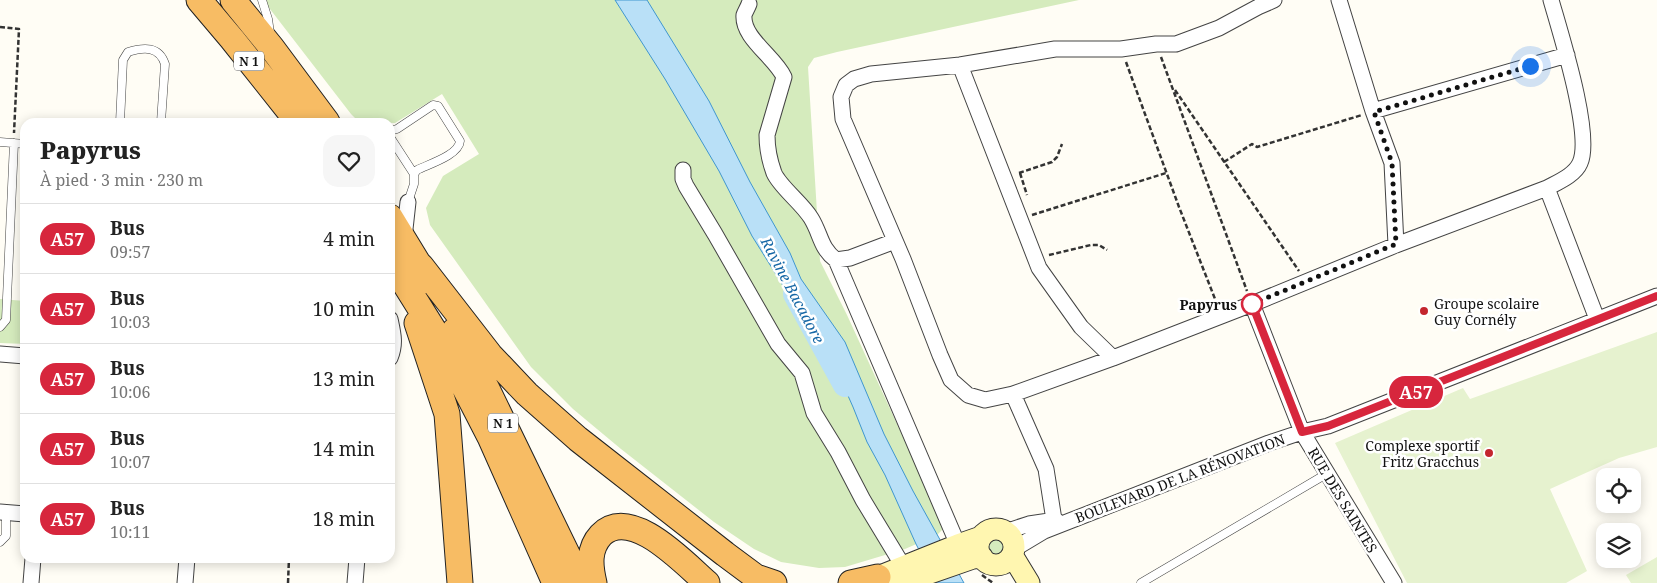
<!DOCTYPE html>
<html lang="fr">
<head>
<meta charset="utf-8">
<style>
  body { margin:0; font-family:"Noto Serif",serif; background:#f6f6f6; color:#222; height:100vh; display:flex; flex-direction:column; font-size:19px; white-space:nowrap }
  * { box-sizing:border-box; margin:0 }
  p { font-size:16px; color:#767676 }
  .icon { flex:none; width:28px; height:28px; fill:none; stroke:currentColor; stroke-width:2; stroke-linecap:round; stroke-linejoin:round }
  .map { position:relative; flex:1; overflow:hidden }
  .side { position:absolute; left:20px; top:118px; width:375px; height:445px; display:flex; flex-direction:column; background:#fff; border-radius:15px; box-shadow:0 2px 12px #0003 }
  .side>* { flex:none }
  .badge { padding:0 10px; border-radius:16px; font-size:18px; line-height:32px }
  .tools { position:absolute; left:1596px; top:468px; display:grid; gap:10px }
  .tools a { display:grid; place-items:center; width:45px; height:45px; border-radius:10px; background:#fff; box-shadow:0 2px 12px #0003; font-size:25px }
  .you { position:absolute; width:25px; height:25px; margin:-12px; border:4px solid #fff; border-radius:50%; background:#1a73e8; box-shadow:0 0 0 8px #1a73e833 }
  .map>.badge { position:absolute; translate:-50% -50%; box-shadow:0 0 0 2px #fff }
  .round { display:grid; place-items:center; flex:none; width:52px; height:52px; border-radius:15px; background:#f6f6f6 }
  .headline { display:flex; align-items:center; justify-content:space-between; height:85px; padding:0 20px }
  h1 { font-size:24px; font-weight:800; line-height:38px }
  ul { padding:0; list-style:none }
  li { display:flex; align-items:center; gap:15px; height:70px; padding:0 20px; border-top:1px solid #e0e0e0 }
  li div { flex:1 }
  li b { display:block; font-size:19px }
  li em { font-style:normal }
  li .badge { min-width:55px; font-weight:700; text-align:center }
  .map>svg:first-child { display:block }
</style>
</head>
<body>
<div class="map">
<svg width="1657" height="583" viewBox="0 0 1657 583">
  <rect width="100%" height="100%" fill="#fffdf5"/>
  <path fill="#d5ebbd" d="M 263,0 L 1079,0 L 837,52 L 814,58 L 808,67 L 820,261 L 847,315 L 942,522 L 942,530 L 937,535 L 905,549 L 845,567 L 819,568 L 781,562 L 754,549 L 714,522 L 621,449 L 573,409 L 531,367 L 430,225 L 426,208 L 443,176 L 479,154 L 442,94 L 395,123 L 359,122 L 351,114 Z
    M 0,299 L 25,301 L 25,344 L 0,343 Z
    M985 546a10 10 0 1 1 20 0a10 10 0 1 1-20 0Z"/>
  <path fill="#e6f2cf" d="M 1657,332 L 1657,447 L 1619,458 L 1550,489 L 1587,571 L 1566,583 L 1407,583 L 1335,443 L 1463,388 L 1470,399 Z
    M 1657,557 L 1657,583 L 1631,583 L 1626,575 Z"/>
  <path fill="#b9e0f7" stroke="#3f96cf" d="M 615,0 L 647,0 L 709,101 L 750,182 L 790,253 L 801,279 L 845,342 L 884,434 L 913,491 L 964,583 L 936,583 L 916,544 L 885,475 L 867,442 L 853,407 L 833,362 L 811,322 L 801,319 L 782,284 L 752,236 L 719,171 L 665,79 Z"/>
  <g fill="none" stroke-linecap="round" stroke-linejoin="round">
    <path stroke="#b9e0f7" stroke-width="24" d="M 795,294 L 845,385"/>
    <defs>
      <path id="service" d="M 262,0 L 268,19 L 270,33
        M 120,122 L 123,60 L 128,52 C 144,47 159,46 165,64 L 161,122
        M 390,131 L 397,129 L 433,105 L 438,106 L 460,141 C 459,155 429,164 417,170 L 414,174
        M 390,137 L 414,174 L 414,184 L 408,202
        M 0,142 L 25,144
        M 0,327 L 6,320 L 14,143
        M 0,542 L 6,536 L 6,513
        M 1141,583 L 1328,473"/>
      <path id="minor" d="M 1274,0 L 1258,7 L 1219,28 L 1176,44 L 1156,44 L 1121,49 L 1055,49 L 960,65 L 871,74 L 854,79 L 846,85 L 841,97 L 843,119 L 903,259 L 940,355 L 951,380 L 968,395 L 985,400 L 1013,394 L 1113,358 L 1252,304 L 1396,245 L 1547,188 C 1558,182 1575,175 1580,163 C 1593,135 1560,32 1551,0
        M 1339,0 L 1373,111 L 1392,163 L 1396,245
        M 749,4 C 748,7 745,12 744,15 C 742,38 775,57 784,77 L 767,135 C 767,147 770,162 774,173 C 780,187 802,203 811,218 C 821,234 820,248 836,260 L 850,258 L 895,241
        M 960,65 L 1039,268 L 1081,327 L 1113,358
        M 1373,111 L 1567,55
        M 683,170 L 683,179 L 686,186 L 715,234 L 778,344 L 802,373 L 814,413 L 838,452 L 863,500 L 903,566
        M 1547,188 L 1597,319
        M 404,238 L 408,202
        M 836,260 L 958,545
        M 1252,304 L 1302,432 L 1394,583
        M 390,319 C 393,333 396,344 390,358
        M 0,354 L 25,356
        M 1013,394 L 1046,469 L 1054,520
        M 0,512 L 25,514
        M 1005,532 L 1029,524 L 1056,520
        M 1014,549 L 1044,531 L 1269,443 L 1302,432 L 1328,426 L 1657,296
        M 31,583 L 33,558
        M 185,583 L 187,558
        M 355,583 L 357,558"/>
      <path id="secondary" d="M978 547a18 18 0 1 1 36 0a18 18 0 1 1-36 0Z
        M 1012,555 L 1029,583
        M 863,583 L 958,545 L 981,537
        M 901,583 L 973,558 L 982,557"/>
      <path id="trunk" d="M 199,0 L 232,39 L 298,122
        M 233,0 L 272,48 L 327,122
        M 390,217 L 429,281
        M 390,260 L 440,340 L 490,437 L 555,583
        M 421,266 L 490,355 L 527,394 L 578,439 L 725,554 L 756,577 L 774,583
        M 417,323 L 447,414 L 460,583
        M 455,330 L 487,389 L 571,562 L 580,583
        M 594,583 C 590,566 588,549 601,535 C 631,505 684,563 707,583
        M 851,583 L 878,577"/>
    </defs>
    <use href="#service" stroke="#444" stroke-width="9"/>
    <use href="#minor" stroke="#444" stroke-width="17"/>
    <use href="#secondary" stroke="#333" stroke-width="23"/>
    <use href="#trunk" stroke="#222" stroke-width="27"/>
    <path stroke="#333" stroke-width="2.5" stroke-dasharray="5 2.5" stroke-linecap="butt" d="M 0,27 L 19,29 L 14,133
      M 1161,57 L 1247,291
      M 1126,62 L 1179,207 L 1217,304
      M 1175,90 L 1299,271
      M 1224,162 L 1252,144 L 1257,147 L 1362,115
      M 1019,173 L 1052,162 L 1057,157 L 1062,144
      M 1020,173 L 1027,195
      M 1032,215 L 1166,173
      M 1049,255 L 1091,245 L 1099,245 L 1107,250
      M 982,575 L 993,583
      M 288,583 L 289,558"/>
    <use href="#service" stroke="#fff" stroke-width="8"/>
    <use href="#minor" stroke="#fff" stroke-width="15"/>
    <use href="#secondary" stroke="#fff6b0" stroke-width="21"/>
    <use href="#trunk" stroke="#f7bc64" stroke-width="25"/>
  </g>
  <g fill="none" stroke-linecap="round" stroke-linejoin="round">
    <defs>
      <path id="line" d="M 1252,304 L 1302,432 L 1328,426 L 1657,296"/>
    </defs>
    <use href="#line" stroke="#fff" stroke-width="11"/>
    <use href="#line" stroke="#d7263d" stroke-width="8"/>
    <path stroke="#111" stroke-width="5" stroke-dasharray="0 9" d="M 1252,304 L 1396,244 L 1392,163 L 1374,112 L 1530,66"/>
  </g>
  <circle fill="#fff" stroke="#d7263d" stroke-width="2.5" cx="1252" cy="304" r="10"/>
  <g fill="#c4262e" stroke="#fff" stroke-width="2">
    <circle cx="1424" cy="311" r="5"/>
    <circle cx="1489" cy="453" r="5"/>
  </g>
  <g text-anchor="middle" dominant-baseline="central" stroke-width="5" stroke-linejoin="round" paint-order="stroke">
    <g fill="#fff" stroke="#585858" stroke-width="1">
      <rect x="234" y="51.5" width="30" height="19" rx="4"/>
      <rect x="488" y="413.5" width="30" height="19" rx="4"/>
    </g>
    <g font-size="12" font-weight="bold" fill="#111">
      <text x="249" y="61">N 1</text>
      <text x="503" y="423">N 1</text>
    </g>
    <g font-size="14" fill="#111" stroke="#fff" text-anchor="start">
      <text x="1434" y="303">Groupe scolaire<tspan x="1434" dy="16">Guy Cornély</tspan></text>
      <text x="1479" y="445" text-anchor="end">Complexe sportif<tspan x="1479" dy="16">Fritz Gracchus</tspan></text>
    </g>
    <g font-size="14" font-weight="bold" fill="#111" stroke="#fff" text-anchor="end">
      <text x="1237" y="304">Papyrus</text>
    </g>
    <g font-size="14" fill="#111" stroke="#fff">
      <text transform="translate(1180 478) rotate(-21)">BOULEVARD DE LA RÉNOVATION</text>
      <text transform="translate(1343 500) rotate(59)">RUE DES SAINTES</text>
    </g>
    <g font-size="15" font-style="italic" fill="#1768a6" stroke="#fff">
      <text transform="translate(793 290) rotate(62)">Ravine Bacadore</text>
    </g>
  </g>
</svg>
<div class="tools">
<a><svg class="icon" aria-label="locate" viewBox="0 0 24 24"><circle cx="12" cy="12" r="6"/><path d="M12 2v4M12 18v4M2 12h4M18 12h4"/></svg></a>
<a><svg class="icon" aria-label="layers" viewBox="0 0 24 24"><path d="M12 4l9 5-9 5-9-5zM3 14l9 5 9-5"/></svg></a>
</div>
<div class="you" style="left:1530px;top:66px"></div>
<b class="badge" style="left:1416px;top:392px;background:#d7263d;color:#fff">A57</b>
<section class="side">
<div class="headline"><div><h1>Papyrus</h1><p>À pied · 3 min · 230 m</p></div><a class="round"><svg class="icon" aria-label="heart" viewBox="0 0 24 24"><path d="M12 20l-8-8c-3-5 5-10 8-4 3-6 11-1 8 4z"/></svg></a></div>
<ul>
<li><span class="badge" style="background:#d7263d;color:#fff">A57</span><div><b>Bus</b><p>09:57</p></div><em>4 min</em></li>
<li><span class="badge" style="background:#d7263d;color:#fff">A57</span><div><b>Bus</b><p>10:03</p></div><em>10 min</em></li>
<li><span class="badge" style="background:#d7263d;color:#fff">A57</span><div><b>Bus</b><p>10:06</p></div><em>13 min</em></li>
<li><span class="badge" style="background:#d7263d;color:#fff">A57</span><div><b>Bus</b><p>10:07</p></div><em>14 min</em></li>
<li><span class="badge" style="background:#d7263d;color:#fff">A57</span><div><b>Bus</b><p>10:11</p></div><em>18 min</em></li>
</ul>
</section>
</div>
</body>
</html>
